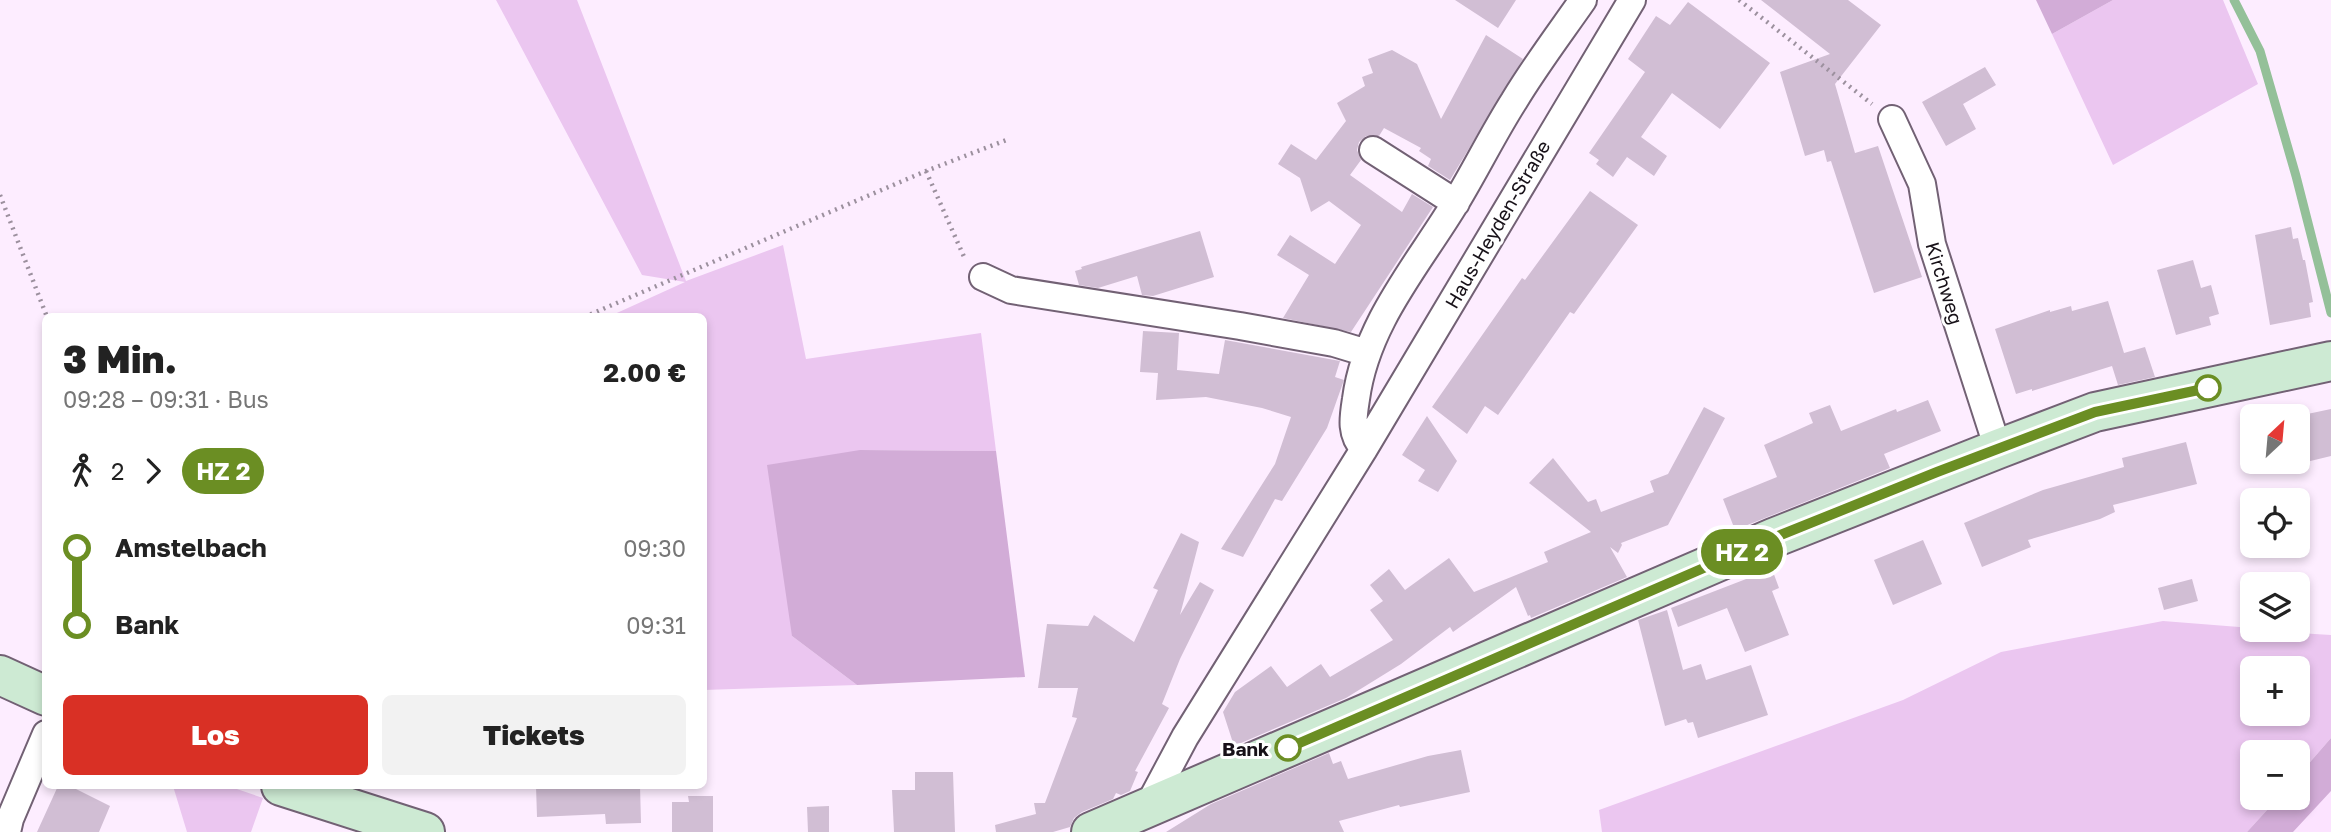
<!DOCTYPE html>
<html lang="de">
<head>
<meta charset="utf-8">
<style>
  body { margin:0; font-family:"Golos Text",sans-serif; background:#f2f2f2; color:#222; height:100vh; display:flex; flex-direction:column; font-size:26px; white-space:nowrap }
  * { box-sizing:border-box; margin:0 }
  p { font-size:23px; color:#767676 }
  .icon { flex:none; width:38px; height:38px; fill:none; stroke:currentColor; stroke-width:2; stroke-linecap:round; stroke-linejoin:round }
  .map { position:relative; flex:1; overflow:hidden }
  .details { position:absolute; left:42px; top:313px; width:665px; height:476px; display:flex; flex-direction:column; background:#fff; border-radius:10px; box-shadow:0 4px 10px #0003 }
  .details>* { flex:none }
  .badge { padding:0 14px; border-radius:23px; font-size:24px; line-height:46px }
  .needle { width:46px; rotate:26deg }
  .tools { position:absolute; left:2240px; top:404px; display:grid; gap:14px }
  .tools a { display:grid; place-items:center; width:70px; height:70px; border-radius:10px; background:#fff; box-shadow:0 4px 10px #0003; font-size:35px }
  .map>.badge { position:absolute; translate:-50% -50%; box-shadow:0 0 0 4px #fff }
  .legs { display:flex; align-items:center; gap:10px; height:77px; padding:0 21px; font-size:23px }
  .legs p { margin-inline-start:auto }
  .headline { display:flex; align-items:center; justify-content:space-between; height:119px; padding:0 21px }
  h1 { font-size:38px; font-weight:800; line-height:52px }
  .button { display:flex; gap:14px; margin-top:auto; padding:14px 21px }
  .button a { flex:1; height:80px; border-radius:10px; background:#d93025; color:#fff; font-size:28px; font-weight:800; line-height:80px; text-align:center }
  .button a+a { background:#f2f2f2; color:#222 }
  ul { padding:0 21px; list-style:none }
  li { display:flex; align-items:center; gap:24px; height:77px; font-size:26px }
  li i { display:grid; place-items:center; width:10px; height:100%; margin:0 9px; background:currentColor }
  li i::after { content:''; width:18px; height:18px; margin:-9px; border:5px solid; border-radius:50%; background:#fff }
  li p { margin-inline-start:auto }
  li:first-child i { background:linear-gradient(#0000 50%,currentColor 0) }
  li:last-child i { background:linear-gradient(currentColor 50%,#0000 0) }
  .map>svg:first-child { display:block }
</style>
</head>
<body>
<div class="map">
<svg width="2331" height="832" viewBox="0 0 2331 832">
  <rect width="100%" height="100%" fill="#fdedff"/>
  <path fill="#fce3ff" d="M 2331,791 L 2331,832 L 2293,832 Z"/>
  <path fill="#ebc6f0" fill-rule="evenodd" d="M 496,0 L 577,0 L 686,281 L 783,245 L 806,359 L 981,333 L 996,451 L 860,450 L 792,636 L 857,685 L 704,690 L 704,317 L 608,317 L 685,282 L 642,275 Z
    M 2113,0 L 2223,0 L 2258,84 L 2113,165 L 2052,34 Z
    M 2163,621 L 2252,628 L 2252,630 L 2331,635 L 2331,738 L 2298,776 L 2298,752 L 2252,752 L 2252,798 L 2278,798 L 2247,832 L 1602,832 L 1599,810 L 1903,700 L 2001,652 ZM 2252,668 L 2298,668 L 2298,714 L 2252,714 Z
    M 173,786 L 228,786 L 263,798 L 251,832 L 187,832 Z"/>
  <path fill="#d2acd7" d="M 2036,0 L 2113,0 L 2052,34 Z
    M 860,450 L 996,451 L 1025,677 L 857,685 L 792,636 L 767,465 Z
    M 2331,738 L 2331,791 L 2293,832 L 2247,832 L 2278,798 L 2298,798 L 2298,776 Z"/>
  <g fill="none" stroke-linecap="round" stroke-linejoin="round">
    <path stroke="#94c099" stroke-width="9" d="M 2234,0 L 2260,51 L 2296,176 L 2331,313"/>
  </g>
  <path fill="#d1bed4" d="M 1455,0 L 1516,0 L 1498,28 Z
    M 1761,0 L 1848,0 L 1881,25 L 1835,84 L 1855,153 L 1878,146 L 1922,277 L 1874,293 L 1831,161 L 1827,162 L 1824,150 L 1805,156 L 1780,72 L 1830,54 Z
    M 1688,2 L 1770,63 L 1720,129 L 1672,93 L 1641,137 L 1667,156 L 1654,176 L 1627,157 L 1613,177 L 1596,164 L 1599,160 L 1589,153 L 1645,72 L 1628,59 L 1656,16 L 1670,25 Z
    M 1486,35 L 1523,59 L 1450,180 L 1428,166 L 1431,159 L 1419,151 L 1421,148 L 1384,128 L 1379,136 L 1366,136 L 1359,142 L 1357,150 L 1361,160 L 1350,175 L 1402,212 L 1412,194 L 1433,207 L 1351,332 L 1283,318 L 1309,275 L 1277,255 L 1290,235 L 1335,264 L 1361,225 L 1329,201 L 1311,212 L 1300,178 L 1278,164 L 1291,144 L 1316,160 L 1346,121 L 1337,103 L 1365,86 L 1362,77 L 1373,73 L 1368,59 L 1392,50 L 1417,64 L 1441,119 Z
    M 1985,67 L 1996,85 L 1963,104 L 1976,129 L 1946,146 L 1922,102 Z
    M 1590,191 L 1638,225 L 1574,314 L 1570,312 L 1498,415 L 1485,406 L 1467,434 L 1432,407 L 1522,278 L 1525,280 Z
    M 2291,227 L 2293,239 L 2298,238 L 2303,260 L 2305,260 L 2313,302 L 2309,303 L 2311,317 L 2270,325 L 2255,235 Z
    M 1200,231 L 1214,277 L 1153,296 L 1142,295 L 1137,276 L 1098,288 L 1079,285 L 1075,271 L 1082,269 L 1081,267 Z
    M 2193,260 L 2201,288 L 2211,285 L 2219,314 L 2209,317 L 2211,325 L 2176,335 L 2157,270 Z
    M 2108,301 L 2124,353 L 2145,347 L 2155,377 L 2118,385 L 2112,366 L 2032,391 L 2032,389 L 2016,394 L 1995,329 L 2050,310 L 2050,312 L 2071,306 L 2072,311 Z
    M 1143,331 L 1179,333 L 1177,370 L 1219,374 L 1225,340 L 1340,361 L 1335,377 L 1344,380 L 1327,428 L 1282,501 L 1275,499 L 1243,557 L 1221,549 L 1275,464 L 1291,417 L 1262,408 L 1206,397 L 1156,400 L 1158,373 L 1140,372 Z
    M 1928,400 L 1941,431 L 1884,454 L 1890,468 L 1735,530 L 1723,499 L 1777,477 L 1764,445 L 1813,423 L 1809,413 L 1830,405 L 1841,431 L 1896,409 L 1897,412 Z
    M 1704,407 L 1725,418 L 1668,525 L 1621,543 L 1622,545 L 1618,553 L 1610,547 L 1627,577 L 1531,618 L 1530,615 L 1528,616 L 1516,587 L 1453,632 L 1450,627 L 1401,664 L 1346,698 L 1234,746 L 1223,712 L 1235,692 L 1271,666 L 1287,687 L 1321,664 L 1330,677 L 1393,640 L 1370,610 L 1383,601 L 1370,585 L 1389,569 L 1405,590 L 1449,558 L 1474,592 L 1548,562 L 1544,552 L 1591,532 L 1529,483 L 1553,458 L 1588,502 L 1596,499 L 1601,512 L 1654,492 L 1650,481 L 1668,474 Z
    M 2331,409 L 2331,456 L 2298,464 L 2298,416 Z
    M 1427,416 L 1457,461 L 1438,492 L 1418,481 L 1425,470 L 1402,455 Z
    M 2186,442 L 2197,484 L 2113,505 L 2115,512 L 2100,519 L 2028,540 L 2031,547 L 1982,567 L 1964,523 L 2043,490 L 2124,467 L 2122,458 Z
    M 1181,533 L 1199,542 L 1180,615 L 1200,582 L 1214,590 L 1180,659 L 1162,704 L 1169,708 L 1135,771 L 1138,772 L 1130,791 L 1121,795 L 1116,793 L 1113,799 L 1082,812 L 1074,818 L 1070,827 L 1053,832 L 996,832 L 995,825 L 1036,814 L 1034,803 L 1045,803 L 1077,718 L 1072,717 L 1078,688 L 1038,688 L 1047,624 L 1088,626 L 1094,615 L 1134,642 L 1158,590 L 1153,588 Z
    M 1923,540 L 1942,584 L 1893,605 L 1874,560 Z
    M 1772,569 L 1779,588 L 1772,591 L 1789,635 L 1745,652 L 1727,608 L 1678,627 L 1671,608 Z
    M 2192,579 L 2198,601 L 2164,610 L 2158,588 Z
    M 1667,610 L 1683,670 L 1701,664 L 1706,680 L 1751,665 L 1768,715 L 1698,738 L 1693,722 L 1688,723 L 1686,719 L 1665,726 L 1638,620 Z
    M 1461,750 L 1470,792 L 1400,807 L 1399,805 L 1339,821 L 1344,832 L 1166,832 L 1211,804 L 1329,753 L 1333,764 L 1341,761 L 1348,779 L 1428,756 Z
    M 915,772 L 953,772 L 955,832 L 894,832 L 892,790 L 915,790 Z
    M 58,786 L 70,786 L 110,806 L 99,832 L 37,832 Z
    M 536,786 L 640,786 L 641,823 L 606,824 L 605,814 L 537,817 Z
    M 688,796 L 713,796 L 713,832 L 672,832 L 672,802 L 689,802 Z
    M 829,806 L 829,832 L 808,832 L 807,807 Z"/>
  <g fill="none" stroke-linecap="round" stroke-linejoin="round">
    <defs>
      <path id="street" d="M 1892,119 L 1922,184 L 1932,244 L 1998,449
        M 1373,150 L 1456,203
        M 983,277 L 1011,290 L 1240,326 L 1334,343 L 1367,353
        M 1364,449 C 1350,434 1353,418 1356,399 C 1366,323 1418,265 1456,202 C 1476,169 1493,134 1514,101 C 1535,66 1560,33 1583,0
        M 1145,812 L 1185,737 L 1364,449 L 1632,0
        M 7,832 L 10,819 L 46,734"/>
      <path id="secondary" d="M 0,675 L 46,696
        M 281,786 L 425,832
        M 1091,832 L 1773,538 L 1998,449 L 2095,412 L 2331,361"/>
    </defs>
    <use href="#street" stroke="#726174" stroke-width="30"/>
    <use href="#secondary" stroke="#726174" stroke-width="42"/>
    <path stroke="#9c909e" stroke-width="4.5" stroke-dasharray="2 5" stroke-linecap="butt" d="M 1739,0 L 1872,104
      M 926,171 L 965,259
      M 0,195 L 47,317
      M 584,317 L 926,171 L 1009,139"/>
    <use href="#street" stroke="#fff" stroke-width="26"/>
    <use href="#secondary" stroke="#cdead3" stroke-width="38"/>
  </g>
  <g fill="none" stroke-linecap="round" stroke-linejoin="round">
    <defs>
      <path id="line-1" d="M 1288,748 L 1773,538 L 1937,472 L 2095,412 L 2208,388"/>
    </defs>
    <use href="#line-1" stroke="#fff" stroke-width="16"/>
    <use href="#line-1" stroke="#6b8e23" stroke-width="10"/>
  </g>
  <g fill="#fff" stroke="#6b8e23" stroke-width="3.5">
    <circle cx="2208" cy="388" r="12"/>
    <circle cx="1288" cy="748" r="12"/>
  </g>
  <g text-anchor="middle" dominant-baseline="central" stroke-width="6" stroke-linejoin="round" paint-order="stroke">
    <g font-size="19" fill="#171118" stroke="#fff">
      <text transform="translate(1497 224) rotate(-60)">Haus-Heyden-Straße</text>
      <text transform="translate(1945 283) rotate(73)">Kirchweg</text>
    </g>
    <g font-size="19" font-weight="bold" fill="#171118" stroke="#fff" text-anchor="end">
      <text x="1269" y="748">Bank</text>
    </g>
  </g>
</svg>
<div class="tools">
<a><svg class="needle" viewBox="-14 -14 28 28"><path d="M0-13l5 13h-10z" fill="#e53935"/><path d="M0 13l5-13h-10z" fill="#767676"/></svg></a>
<a><svg class="icon" aria-label="locate" viewBox="0 0 24 24"><circle cx="12" cy="12" r="6"/><path d="M12 2v4M12 18v4M2 12h4M18 12h4"/></svg></a>
<a><svg class="icon" aria-label="layers" viewBox="0 0 24 24"><path d="M12 4l9 5-9 5-9-5zM3 14l9 5 9-5"/></svg></a>
<a>+</a>
<a>−</a>
</div>
<b class="badge" style="left:1742px;top:552px;background:#6b8e23;color:#fff">HZ 2</b>
<section class="details">
<div class="headline"><div><h1>3 Min.</h1><p>09:28 – 09:31 · Bus</p></div><b>2.00 €</b></div>
<div class="legs"><svg class="icon" aria-label="walk" viewBox="0 0 24 24"><circle cx="13" cy="4" r="2"/><path d="M13 8l-2 6 4 7M11 14l-3 7M7 12l3-4h3l4 4"/></svg>2<svg class="icon" aria-label="forward" viewBox="0 0 24 24"><path d="M9 5l7 7-7 7"/></svg><b class="badge" style="background:#6b8e23;color:#fff">HZ 2</b></div>
<ul>
<li><i style="color:#6b8e23"></i><b>Amstelbach</b><p>09:30</p></li>
<li><i style="color:#6b8e23"></i><b>Bank</b><p>09:31</p></li>
</ul>
<div class="button"><a>Los</a><a>Tickets</a></div>
</section>
</div>
</body>
</html>
